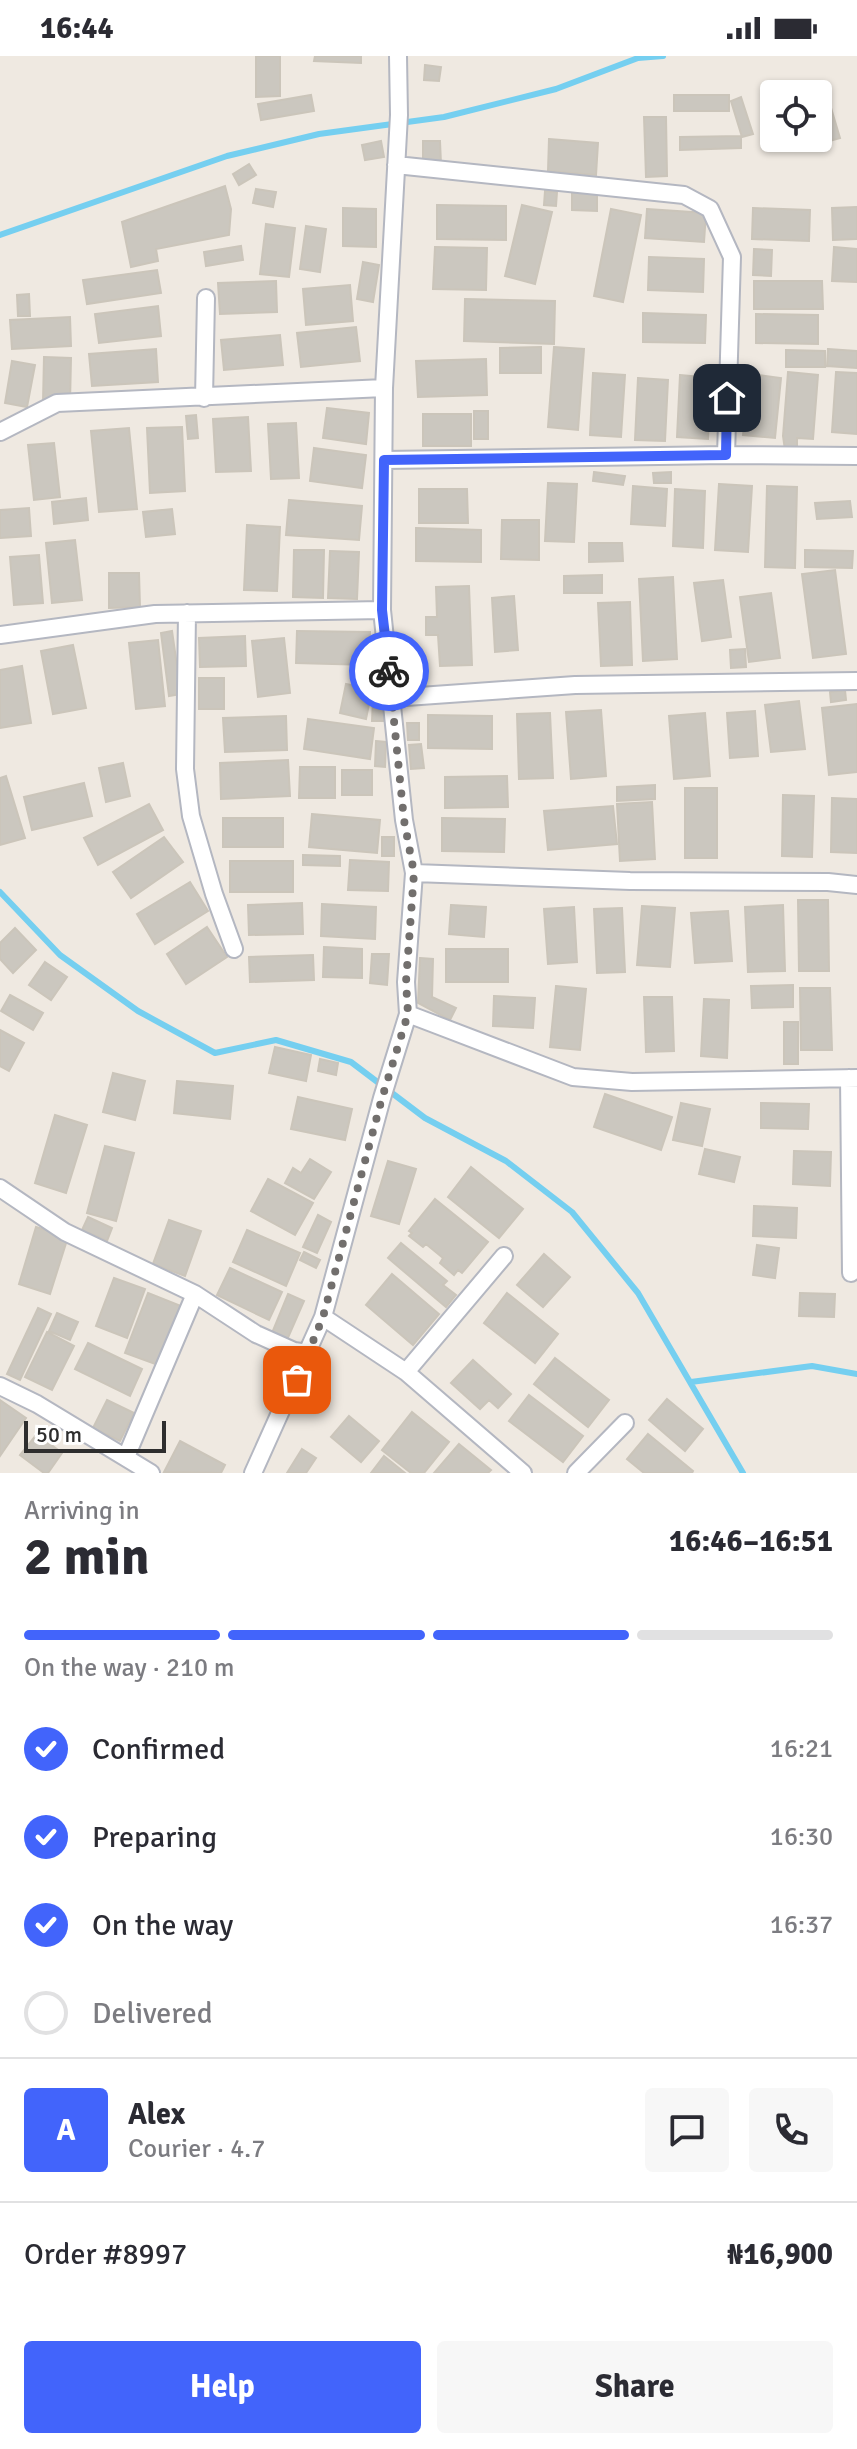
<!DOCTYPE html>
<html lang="en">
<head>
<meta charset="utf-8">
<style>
	body { margin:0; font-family:Signika,sans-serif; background:#f7f7f7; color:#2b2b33; height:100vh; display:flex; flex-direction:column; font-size:30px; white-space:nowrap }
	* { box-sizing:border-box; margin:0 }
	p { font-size:26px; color:#7c7c81 }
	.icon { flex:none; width:44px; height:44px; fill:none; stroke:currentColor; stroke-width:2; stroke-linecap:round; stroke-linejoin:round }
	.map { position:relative; height:1417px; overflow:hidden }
	.panel { display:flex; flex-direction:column; background:#fff; flex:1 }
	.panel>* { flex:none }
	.controls { position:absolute; left:760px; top:24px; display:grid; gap:16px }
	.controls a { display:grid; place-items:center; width:72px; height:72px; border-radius:8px; background:#fff; box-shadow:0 2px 6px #0004; font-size:40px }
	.scale { position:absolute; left:24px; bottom:20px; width:142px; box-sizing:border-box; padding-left:8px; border:4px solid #2e2e2e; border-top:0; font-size:22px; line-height:28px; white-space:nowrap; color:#2e2e2e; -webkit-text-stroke:6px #fff; paint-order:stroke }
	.pin { position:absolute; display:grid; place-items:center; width:68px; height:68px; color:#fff; margin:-34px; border-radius:16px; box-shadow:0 4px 12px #0006 }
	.courier { position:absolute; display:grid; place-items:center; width:80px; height:80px; margin:-40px; border:6px solid #4264fb; border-radius:50%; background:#fff; color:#222; box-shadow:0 2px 10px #0007 }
	.head em { font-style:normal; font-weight:700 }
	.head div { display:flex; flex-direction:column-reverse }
	.head { display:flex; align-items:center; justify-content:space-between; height:136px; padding:0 24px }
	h1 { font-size:52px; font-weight:700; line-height:60px }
	.bar { display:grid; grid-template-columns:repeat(4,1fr); gap:12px 8px; align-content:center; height:96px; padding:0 24px }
	.bar i { height:10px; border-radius:6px; background:#e1e1e2 }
	.bar .selected { background:#4264fb }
	.bar p { grid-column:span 4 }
	.line { display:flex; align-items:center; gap:20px; padding:0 24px; border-top:2px solid #e1e1e2 }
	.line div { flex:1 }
	.round { display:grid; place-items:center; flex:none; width:84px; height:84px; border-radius:8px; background:#f7f7f7 }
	ol { padding:0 24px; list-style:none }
	li { display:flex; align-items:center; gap:24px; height:88px }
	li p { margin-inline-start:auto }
	li .icon { padding:8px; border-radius:50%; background:#4264fb; color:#fff; stroke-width:4 }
	li:last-child { color:#7c7c81 }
	li i { width:44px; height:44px; border:4px solid #e1e1e2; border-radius:50% }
	.action { display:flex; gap:16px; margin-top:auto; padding:16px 24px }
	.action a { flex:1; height:92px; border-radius:8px; background:#4264fb; color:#fff; font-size:32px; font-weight:700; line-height:92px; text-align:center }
	.action a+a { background:#f7f7f7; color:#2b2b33 }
	.status { display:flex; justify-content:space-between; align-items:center; height:56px; padding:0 40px; background:#fff; direction:ltr }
	.status svg { height:22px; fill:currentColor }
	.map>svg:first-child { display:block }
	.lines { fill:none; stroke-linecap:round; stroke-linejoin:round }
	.stream { stroke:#75cff0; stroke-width:6 }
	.building { fill:#cbc7bf; stroke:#cbc5ba; stroke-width:2 }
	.minor-casing { stroke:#b4b7c1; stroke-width:20 }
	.minor { stroke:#fff; stroke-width:16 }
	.done { stroke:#726f6d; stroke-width:8; stroke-dasharray:0 14.4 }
	.route { stroke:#4264fb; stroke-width:10 }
</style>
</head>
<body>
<div class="status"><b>16:44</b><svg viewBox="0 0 49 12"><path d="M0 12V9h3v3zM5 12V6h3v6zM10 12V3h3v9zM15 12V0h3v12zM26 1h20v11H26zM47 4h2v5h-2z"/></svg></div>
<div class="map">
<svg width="857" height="1417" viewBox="0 0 857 1417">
	<rect width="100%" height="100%" fill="#efe9e1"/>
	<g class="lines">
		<path class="stream" d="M0,179l227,-79 92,-22 125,-17 112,-28 82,-31 25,-2
			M0,836l60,63 78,56 77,42 61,-13 75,22 74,56 81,43 66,51 66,81 105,180
			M691,1326l121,-16 45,8"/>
	</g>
	<path class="building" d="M256,0h24v40l-24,1z
		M315,0h46v7l-47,-2z
		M425,9l16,2 -2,14 -15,-1z
		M826,35l14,47 -14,4 -8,-28v-20h-2z
		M311,39l3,16 -53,9 -3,-16z
		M674,39h55v16h-55z
		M741,41l12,37 -11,3 -11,-36z
		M644,61h22l1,59 -21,1z
		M741,80v12l-61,2v-13z
		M549,83l49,4 -2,32 -48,-4z
		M381,85l3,16 -19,3 -3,-15z
		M423,85h17l1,23h-18z
		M249,108l7,11 -17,10 -6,-11z
		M225,130l6,23 -2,26 -73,14 2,12 -27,6 -9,-45z
		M256,133l20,3 -3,15 -20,-4z
		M545,135l12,1 -1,14 -12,-1z
		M572,137h25v18l-25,-1z
		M437,149l69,1v34l-69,-1z
		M522,149l30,7 -17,72 -30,-8z
		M857,151v32l-24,1 -1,-32z
		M343,152l33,1v38l-33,-1z
		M753,152l57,2 -1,31 -57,-2z
		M611,153l30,6 -18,87 -29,-6z
		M647,153l59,4 -2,29 -59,-4z
		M266,168l29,4 -6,49 -29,-3z
		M306,170l20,3 -6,43 -20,-3z
		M241,190l2,14 -37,6 -2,-14z
		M435,191l52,1 -1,42 -53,-1z
		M834,191l23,2v33l-25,-1z
		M754,193l18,1 -1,26 -18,-1z
		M649,201l55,2 -1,33 -55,-2z
		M363,206l16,3 -6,37 -16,-3z
		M157,214l4,23 -74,11 -4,-24z
		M276,225l1,31 -57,2 -2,-31z
		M754,225h68l1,28h-69z
		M350,229l3,36 -47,4 -3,-36z
		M29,238l1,22h-12l-1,-21z
		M465,243l90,2 -1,43 -90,-3z
		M158,250l3,30 -62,7 -4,-29z
		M643,257l63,2 -1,28 -62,-1z
		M756,258l62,1v29l-62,-1z
		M70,261l1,29 -59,3 -2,-29z
		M356,271l4,34 -59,6 -4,-34z
		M280,279l3,30 -59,5 -3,-30z
		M541,291v26h-41v-25z
		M554,291l30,2 -6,81 -30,-3z
		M156,293l2,33 -66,4 -3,-32z
		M828,293l29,2v17l-30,-2z
		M786,294l39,1v16h-39z
		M44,301l27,1 -1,45 -27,-1z
		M486,303l1,36 -69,2 -2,-36z
		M12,305l23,4 -8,42 -22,-4z
		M788,316l30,3 -5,64 -16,-1v12h-12l-2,-14z
		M836,316l21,1v61l-25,-2z
		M593,317l32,2 -4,62 -31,-2z
		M750,318l31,4 -6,60 -32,-3z
		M680,319l31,3 -3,61 -31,-2z
		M638,322l30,2 -3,61 -30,-1z
		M327,352l42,5 -3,31 -43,-6z
		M474,355h14v28h-14z
		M423,358h48v32h-48z
		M196,359l2,23 -10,1 -2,-23z
		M248,361l3,54 -35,1 -3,-53z
		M296,367l3,55 -28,1 -3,-55z
		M182,371l3,64 -35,2 -3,-65z
		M129,372l8,81 -38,3 -8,-81z
		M54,387l6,54 -26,3 -6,-55z
		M314,392l52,7 -4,33 -52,-7z
		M594,416l31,4 -2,9 -30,-4z
		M671,416v11h-17l-1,-10z
		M548,427l29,1 -3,58 -29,-1z
		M719,428l33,2 -4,66 -33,-2z
		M633,430l34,3 -2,37 -34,-2z
		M767,430l30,1 -2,81 -30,-1z
		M419,433h48l1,34h-49z
		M675,433l30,2 -2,57 -30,-2z
		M86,442l2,22 -34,4 -2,-22z
		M289,444l73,6 -3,34 -73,-5z
		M850,445l2,16 -35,2 -2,-16z
		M29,452l2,28 -31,2v-28z
		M172,453l3,25 -29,3 -3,-25z
		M502,464h37v40l-38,-1z
		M247,469l33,2 -3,64 -33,-1z
		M416,472l65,2v32l-65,-1z
		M75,484l7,60 -30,3 -6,-60z
		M589,487h33l1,18 -34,1z
		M294,494h30l-1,48 -30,-1z
		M805,494l48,1 -1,17 -47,-1z
		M330,495l29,1 -2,47 -29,-1z
		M39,499l4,48 -29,2 -4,-48z
		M835,514l11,84 -33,4 -11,-84z
		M109,517h30l1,34 -31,1z
		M602,519v18h-38v-17z
		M673,521l4,82 -34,2 -4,-82z
		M723,524l8,57 -29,4 -8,-58z
		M469,530l3,79 -32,1 -2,-31h-12v-18h11l-1,-30z
		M771,537l9,65 -31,4 -9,-65z
		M514,540l4,54 -23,2 -3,-54z
		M630,546l2,63 -31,1 -3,-63z
		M172,575l9,63 -12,2 -8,-63z
		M297,575l73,1 -1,33 -73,-2z
		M245,580l1,30 -46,1 -1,-29z
		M284,582l6,55 -32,4 -6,-56z
		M158,584l7,66 -29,3 -7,-66z
		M73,589l13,63 -33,6 -12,-63z
		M745,593l1,18 -15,1 -1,-18z
		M22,610l9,57 -31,5v-58z
		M199,622h25v31h-25z
		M346,628l26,5 -6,30 -26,-6z
		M845,634l1,10 -15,2 -1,-10z
		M373,642h11v23h-12z
		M799,645l6,48 -34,3 -6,-47z
		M857,648v68l-28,3 -7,-67z
		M601,654l5,66 -35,3 -5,-67z
		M755,655l3,45 -28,2 -3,-45z
		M550,657l3,65 -34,1 -2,-65z
		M705,657l5,63 -36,3 -5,-63z
		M428,659l64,1v33l-64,-1z
		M286,660l1,34 -62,2 -2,-34z
		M308,663l66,9 -4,31 -66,-10z
		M407,667h12v17h-11z
		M376,685l10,1 -1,25 -10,-1z
		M421,688l3,24 -13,1 -2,-24z
		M288,704l2,36 -69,3 -1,-36z
		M123,707l7,33 -24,6 -7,-34z
		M300,711h35v31h-36z
		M342,714h30v25h-30z
		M6,720l19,62 -25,7v-67z
		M507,720l1,31 -63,1v-31z
		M84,727l8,33 -60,14 -8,-33z
		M655,729v14l-38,2v-14z
		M685,732h32v70h-32z
		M783,739l31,1 -2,61 -30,-1z
		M832,742l25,1v54l-26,-1z
		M652,746l3,57 -35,2 -3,-57z
		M149,748l14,26 -65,35 -14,-27z
		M613,750l4,38 -69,6 -4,-39z
		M312,758l68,6 -3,33 -68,-6z
		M223,762h60v29h-60z
		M442,762l63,1 -1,33 -62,-1z
		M164,781l19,25 -52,36 -18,-26z
		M382,781h12v19h-12z
		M303,799l37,1v10l-37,-1z
		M350,804l39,2 -1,29 -40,-1z
		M230,805h63v31h-63z
		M190,826l18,29 -53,33 -18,-30z
		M798,844h30l1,71h-30z
		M302,847l1,31 -54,1 -1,-30z
		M322,848l54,3 -1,32 -54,-3z
		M451,849l35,2 -2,30 -35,-3z
		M783,849l2,66 -37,1 -3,-65z
		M642,850l33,2 -5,59 -33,-2z
		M574,851l3,55 -29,2 -4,-55z
		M622,852l3,64 -28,1 -3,-64z
		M728,855l4,50 -37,2 -4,-50z
		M207,871l20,30 -41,27 -19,-30z
		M15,872l21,22 -23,23 -13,-14v-16z
		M324,891l38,2v29l-39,-1z
		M446,893h62v33h-62z
		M372,898h17l-2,31 -17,-2z
		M313,899l1,25 -64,2 -1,-25z
		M420,902l13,1 -1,38 24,11 -6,12 -32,-17z
		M45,906l22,15 -16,23 -22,-15z
		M793,929v22l-41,1 -1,-22z
		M556,930l30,3 -6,61 -30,-3z
		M800,932h30l2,62h-31z
		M10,939l33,18 -10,17 -32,-19z
		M494,940l41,2 -2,30 -40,-2z
		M644,941h28l2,54 -28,1z
		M704,943l25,1 -2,58 -26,-2z
		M784,966h14v42h-14z
		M0,974l24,13 -15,28 -9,-5z
		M275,991l36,8 -5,26 -37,-8z
		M320,1003l18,4 -2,12 -18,-4z
		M113,1017l32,8 -10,39 -32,-8z
		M177,1025l56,5 -3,33 -56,-6z
		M605,1038l67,23 -11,33 -67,-23z
		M298,1041l54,12 -7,31 -54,-11z
		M681,1047l29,6 -8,37 -29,-6z
		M761,1047l48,1 -1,25 -47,-1z
		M55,1059l32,10 -21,68 -31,-10z
		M105,1090l29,7 -18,68 -29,-8z
		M705,1093l35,8 -6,25 -35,-8z
		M794,1095l37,1 -1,34 -37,-2z
		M310,1103l21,13 -17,27 -29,-16 8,-15 8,5z
		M388,1105l28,8 -17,55 -28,-8z
		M471,1111l52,42 -24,29 -51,-41z
		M268,1123l45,24 -18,32 -44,-24z
		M435,1143l53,43 -26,31 -4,-3 -4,5 -14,-12 3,-5 -17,-14 -3,3 -14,-11 3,-3 -3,-2z
		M754,1150l43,2 -1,30 -43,-2z
		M318,1159l13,7 -14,31 -14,-6z
		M88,1161l24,11 -5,13 -25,-11z
		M169,1164l32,11 -16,45 -32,-12z
		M36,1171l32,10 -18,57 -31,-10z
		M247,1174l53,23 -14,33 -53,-24z
		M401,1187l46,38 -4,4 13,10 -10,12 -58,-49z
		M757,1189l22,3 -4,30 -22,-3z
		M304,1196l16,8 -4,8 -16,-8z
		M544,1198l26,23 -27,30 -26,-22z
		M230,1212l52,24 -13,28 -52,-25z
		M392,1218l47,40 -26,31 -47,-40z
		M114,1222l31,11 -18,49 -31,-12z
		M148,1237l33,13 -23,59 -33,-12z
		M507,1237l51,41 -23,29 -51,-40z
		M800,1237l35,1 -1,23 -35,-1z
		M288,1238l16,7 -17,39 -15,-7z
		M38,1252l13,6 -31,66 -13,-6z
		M57,1257l21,9 -8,18 -21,-9z
		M47,1276l27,14 -22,44 -27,-13z
		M88,1287l54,26 -12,27 -55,-27z
		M555,1302l54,42 -21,27 -54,-43z
		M473,1304l38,34 -13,14 -9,-8 -9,9 -29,-26z
		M529,1339l54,41 -20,26 -54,-41z
		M667,1343l36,30 -18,22 -36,-31z
		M0,1344l26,18 -26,38z
		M107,1344l27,13 -14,28 -27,-13z
		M412,1356l37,30 -25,31h-13l-29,-23z
		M349,1360l30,25 -18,21 -30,-25z
		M37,1378l25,19 -14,20h-4l-24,-18z
		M648,1378l45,37 -1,2h-48l-17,-14z
		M180,1385l45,24 -4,8 -57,-1z
		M459,1388l32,26 -3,3h-54z
		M302,1393l14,9 -10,15h-19z
		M384,1400l21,17h-34z"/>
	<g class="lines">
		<g class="minor-casing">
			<path id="minor" d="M396,109l288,30 26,14 22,48 -6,198
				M204,342l2,-100
				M0,376l57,-29 327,-15
				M384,404l342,-5 131,1
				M187,557l-2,156 6,47 23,78 20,55
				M0,579l155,-21 227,-4
				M392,642l183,-13 282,-4
				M414,817l216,8 198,1 29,3
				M408,958l165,63 59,5 225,-4
				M849,1022l2,195
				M0,1132l65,44 130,62 61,40 38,17 15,2
				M323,1261l83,55 117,101
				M406,1316l98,-116
				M0,1330l37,18 114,69
				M126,1401l69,-163
				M253,1417l70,-156 59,-219 26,-84 -2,-32 8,-109 -10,-53 -22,-210 2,-222 15,-273 -1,-59
				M576,1417l49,-50"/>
		</g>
		<use href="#minor" class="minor"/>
	</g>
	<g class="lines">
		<path class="done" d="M297,1324l26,-63 59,-219 26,-84 -2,-32 8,-109 -10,-53 -15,-149"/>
		<path class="route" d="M389,615l-7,-61 2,-150 342,-5 1,-57"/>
	</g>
</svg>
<div class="controls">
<a><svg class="icon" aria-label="locate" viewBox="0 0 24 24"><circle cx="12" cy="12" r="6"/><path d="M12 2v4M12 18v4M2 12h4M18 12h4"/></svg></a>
</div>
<div class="scale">50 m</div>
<div class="pin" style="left:297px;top:1324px;background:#ea580c"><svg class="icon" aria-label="bag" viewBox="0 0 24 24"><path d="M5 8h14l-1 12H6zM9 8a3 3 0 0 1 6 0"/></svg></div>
<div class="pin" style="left:727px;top:342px;background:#1f2937"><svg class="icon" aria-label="home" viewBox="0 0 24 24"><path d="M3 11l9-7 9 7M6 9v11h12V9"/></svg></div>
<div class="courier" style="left:389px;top:615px"><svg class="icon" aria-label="bike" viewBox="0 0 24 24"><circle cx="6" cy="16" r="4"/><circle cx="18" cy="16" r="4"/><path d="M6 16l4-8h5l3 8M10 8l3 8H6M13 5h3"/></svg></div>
</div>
<section class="panel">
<div class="head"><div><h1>2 min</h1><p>Arriving in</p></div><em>16:46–16:51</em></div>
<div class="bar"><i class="selected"></i><i class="selected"></i><i class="selected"></i><i></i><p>On the way · 210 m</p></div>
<ol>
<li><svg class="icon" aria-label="check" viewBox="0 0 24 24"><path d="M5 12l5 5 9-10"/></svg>Confirmed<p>16:21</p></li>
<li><svg class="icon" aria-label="check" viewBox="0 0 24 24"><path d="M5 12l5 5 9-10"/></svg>Preparing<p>16:30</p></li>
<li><svg class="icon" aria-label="check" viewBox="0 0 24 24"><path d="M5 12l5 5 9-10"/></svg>On the way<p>16:37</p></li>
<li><i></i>Delivered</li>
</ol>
<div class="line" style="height:144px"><b class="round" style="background:#4264fb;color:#fff">A</b><div><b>Alex</b><p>Courier · 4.7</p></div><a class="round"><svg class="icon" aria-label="chat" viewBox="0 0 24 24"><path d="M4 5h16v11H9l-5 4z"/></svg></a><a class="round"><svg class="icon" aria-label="phone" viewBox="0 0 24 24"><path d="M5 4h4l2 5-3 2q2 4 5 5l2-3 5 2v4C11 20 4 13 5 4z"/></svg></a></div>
<div class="line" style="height:104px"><div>Order #8997</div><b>₦16,900</b></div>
<div class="action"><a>Help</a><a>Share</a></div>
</section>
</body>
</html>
